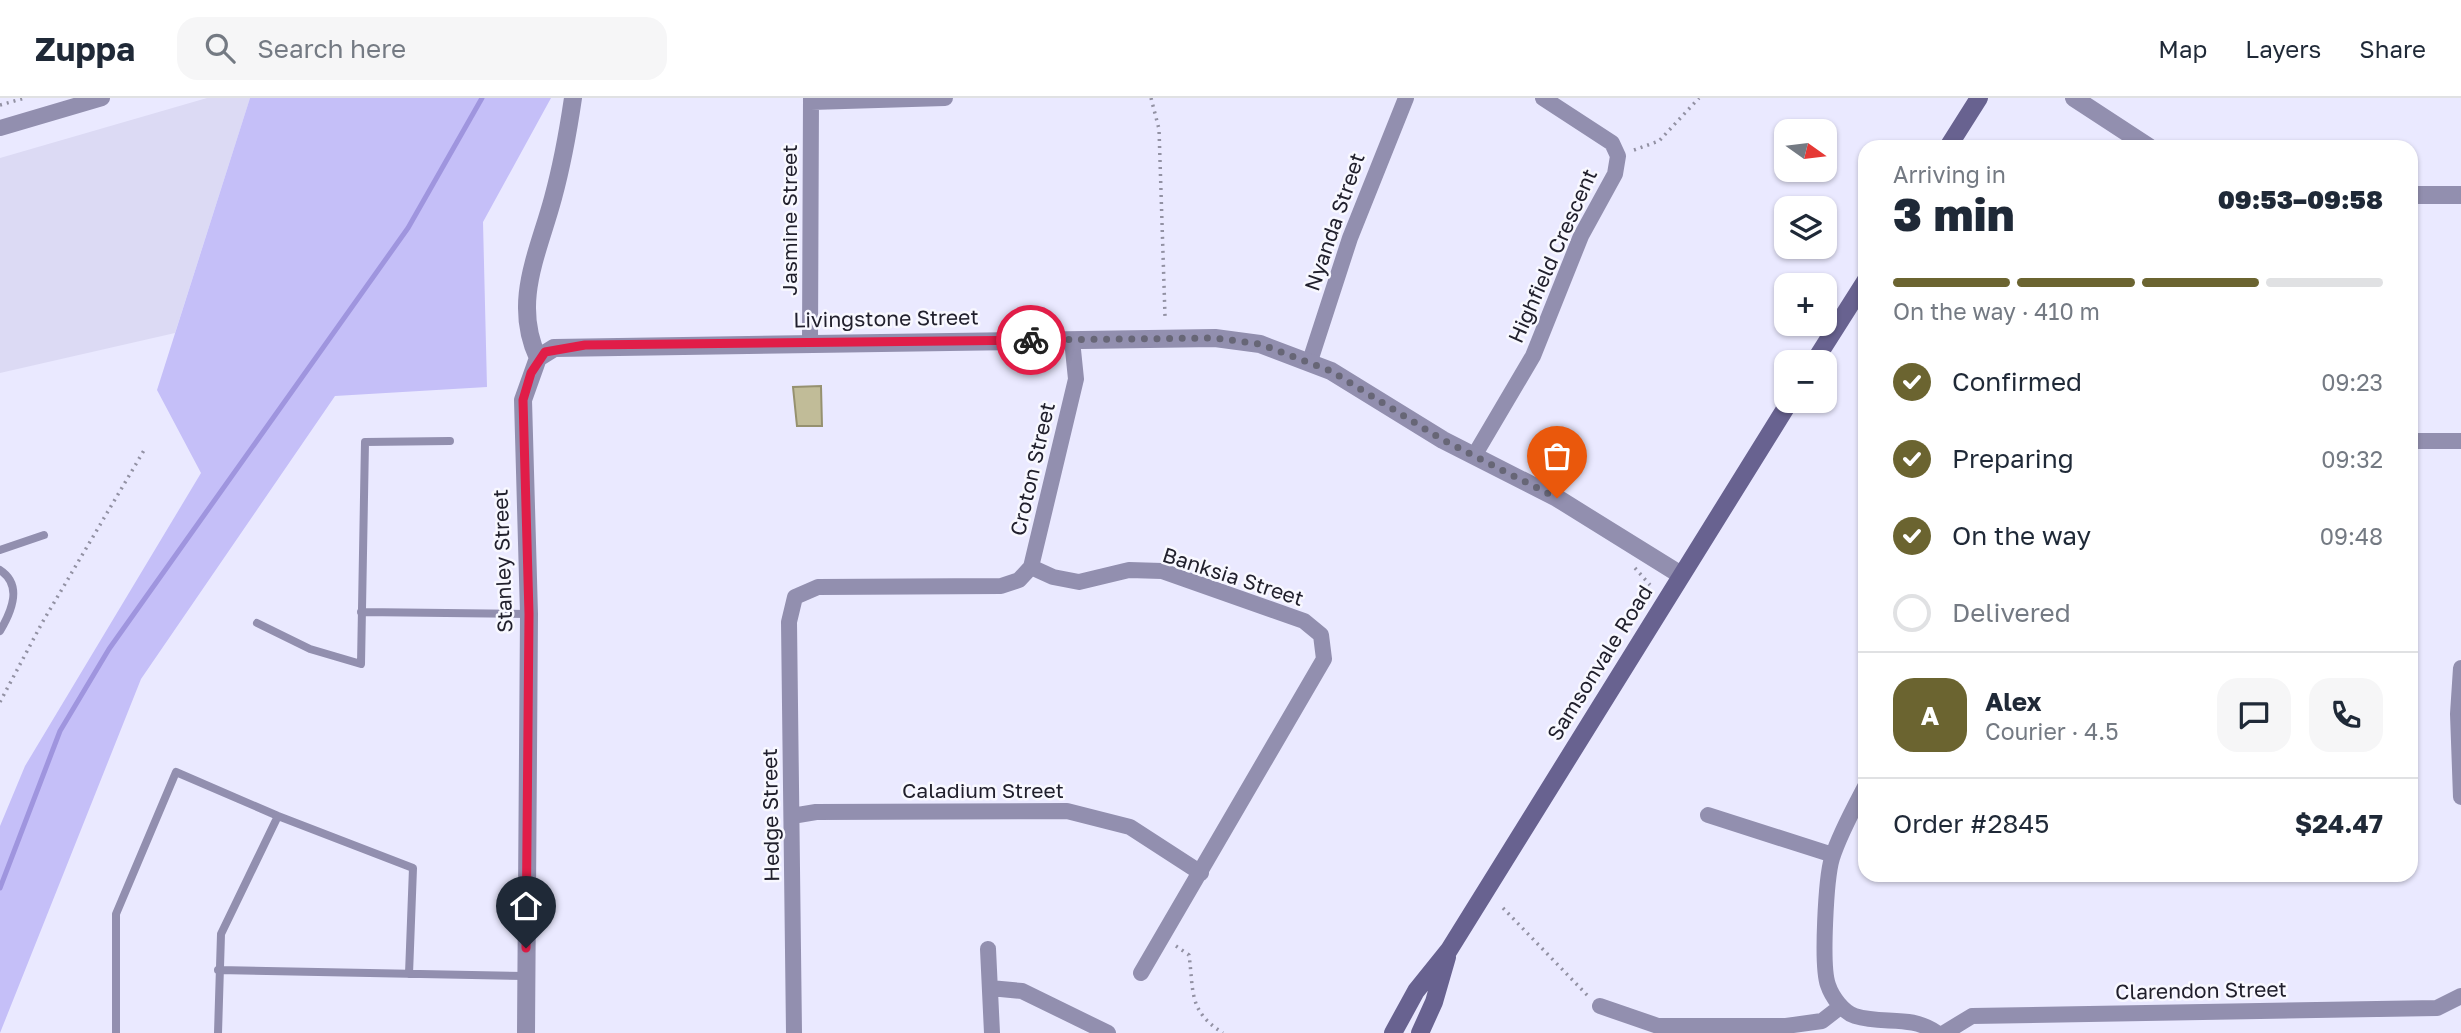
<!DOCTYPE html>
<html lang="en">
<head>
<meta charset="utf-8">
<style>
	body { margin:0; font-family:"Golos Text",sans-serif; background:#f6f6f7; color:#1f2937; height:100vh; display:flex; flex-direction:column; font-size:26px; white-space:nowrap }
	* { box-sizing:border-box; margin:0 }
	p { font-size:23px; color:#747a83 }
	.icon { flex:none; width:38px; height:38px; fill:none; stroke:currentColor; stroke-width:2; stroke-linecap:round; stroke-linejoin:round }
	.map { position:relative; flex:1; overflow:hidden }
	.sheet { position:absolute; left:1858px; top:42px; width:560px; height:742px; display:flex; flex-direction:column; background:#fff; border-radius:21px; box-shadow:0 2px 5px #0004 }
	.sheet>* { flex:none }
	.needle { width:46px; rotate:104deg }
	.tools { position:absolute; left:1774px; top:21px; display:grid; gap:14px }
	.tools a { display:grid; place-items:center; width:63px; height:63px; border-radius:14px; background:#fff; box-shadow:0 2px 5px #0004; font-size:35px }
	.pin { position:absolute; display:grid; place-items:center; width:60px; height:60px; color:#fff; margin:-72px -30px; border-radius:50% 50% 50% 0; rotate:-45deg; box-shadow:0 0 7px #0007 }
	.pin .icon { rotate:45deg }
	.courier { position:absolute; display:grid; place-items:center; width:70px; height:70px; margin:-35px; border:5px solid #e11d48; border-radius:50%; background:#fff; color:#222; box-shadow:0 2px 9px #0007 }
	.head em { font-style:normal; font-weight:800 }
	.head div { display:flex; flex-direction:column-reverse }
	.head { display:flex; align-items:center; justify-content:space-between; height:119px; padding:0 35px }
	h1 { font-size:46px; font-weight:800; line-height:52px }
	.bar { display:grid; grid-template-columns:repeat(4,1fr); gap:10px 7px; align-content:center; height:84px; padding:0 35px }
	.bar i { height:9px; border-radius:5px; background:#e0e1e3 }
	.bar .on { background:#6b6430 }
	.bar p { grid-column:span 4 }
	.line { display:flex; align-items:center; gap:18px; padding:0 35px; border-top:2px solid #e0e1e3 }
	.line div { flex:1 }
	.round { display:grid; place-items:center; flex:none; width:74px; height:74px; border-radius:21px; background:#f6f6f7 }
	ol { padding:0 35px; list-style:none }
	li { display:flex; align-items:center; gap:21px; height:77px }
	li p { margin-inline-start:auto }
	li .icon { padding:7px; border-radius:50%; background:#6b6430; color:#fff; stroke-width:4 }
	li:last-child { color:#747a83 }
	li i { width:38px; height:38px; border:4px solid #e0e1e3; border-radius:50% }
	header { display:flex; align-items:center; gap:42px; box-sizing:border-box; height:98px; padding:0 35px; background:#fff; border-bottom:2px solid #e0e1e3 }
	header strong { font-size:33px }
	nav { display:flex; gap:38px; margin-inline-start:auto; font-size:24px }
	.search { width:490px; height:63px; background:#f6f6f7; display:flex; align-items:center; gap:18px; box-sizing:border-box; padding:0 24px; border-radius:21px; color:#747a83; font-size:26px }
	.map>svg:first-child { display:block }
	.built { fill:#dcdaf4 }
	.green { fill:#c5bff8 }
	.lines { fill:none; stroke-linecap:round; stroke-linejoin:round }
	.stream { stroke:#9f95de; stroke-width:5 }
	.building { fill:#c1bc98; stroke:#96916f; stroke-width:2 }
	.path { stroke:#9291a3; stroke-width:3.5; stroke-dasharray:2 5; stroke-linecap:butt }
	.service { stroke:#928faf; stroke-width:8 }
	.minor { stroke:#928faf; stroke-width:16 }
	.tertiary { stroke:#928faf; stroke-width:18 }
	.secondary { stroke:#686290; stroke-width:18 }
	.done { stroke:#676676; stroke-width:7; stroke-dasharray:0 12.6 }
	.route { stroke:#e11d48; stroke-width:9 }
	.labels { text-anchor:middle; stroke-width:5; stroke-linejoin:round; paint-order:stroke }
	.street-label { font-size:21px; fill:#21202d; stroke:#f8f8ff }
</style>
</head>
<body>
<header>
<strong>Zuppa</strong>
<div class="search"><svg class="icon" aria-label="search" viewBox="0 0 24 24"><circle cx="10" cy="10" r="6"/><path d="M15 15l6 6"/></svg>Search here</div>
<nav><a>Map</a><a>Layers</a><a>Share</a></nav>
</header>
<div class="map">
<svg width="2461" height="935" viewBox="0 0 2461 935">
	<rect width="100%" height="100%" fill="#eae9ff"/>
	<path class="built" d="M207,0h43l-75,235 -175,40v-215z"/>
	<path class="green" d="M250,0h301l-68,124 4,165 -152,9 -194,283 -141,354v-207l25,-60 176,-293 -44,-83z"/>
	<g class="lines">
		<path class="stream" d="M0,790l60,-157 49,-82 299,-421 74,-130"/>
	</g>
	<path class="building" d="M821,288l1,40h-25l-4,-39z"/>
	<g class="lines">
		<path class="path" d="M1151,0l8,31 6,187
			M0,7l25,-7
			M1634,52l25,-9 40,-43
			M1635,470l15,17
			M0,604l42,-79 104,-176
			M1503,810l85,88
			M1176,848l13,9c5,37 -1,56 34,78"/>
		<path class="service" d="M0,452l44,-15
			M0,472c23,15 12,41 0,61
			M361,514l168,2
			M257,525l53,26 51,15 4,-222 85,-1
			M218,872l308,6
			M116,935v-119l60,-142 102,44 135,52 -4,106
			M218,935l3,-99 57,-118"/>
		<path class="minor" d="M811,4l134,-4
			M0,30l102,-30
			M810,244l1,-244
			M1310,263l40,-123 56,-140
			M2412,343h49
			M1474,358l59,-100 48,-120 34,-62 3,-18 -6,-13 -69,-45
			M1031,469l22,10 26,5 50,-12 33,1 142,50 17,14 3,24 -183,314
			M2461,570l-3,46 3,83
			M1866,687c-12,23 -26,48 -34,73 -6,20 -11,108 -4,127 4,12 15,27 27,31 29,9 55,-2 82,17
			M1708,717l125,40
			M792,718l24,-4 251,-1 63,16 71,46
			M988,851l4,84
			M990,890l32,3 86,42
			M1600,908l58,20h128l36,-5 18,-14
			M794,935l-5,-411 6,-25 23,-10 183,-1 18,-6 12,-13 45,-188 -4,-39
			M1944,935l28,-17 465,-8 24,-12"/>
		<path class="tertiary" d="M2074,0l75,49
			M2412,97h49
			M538,260c-26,-56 0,-104 15,-160 9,-33 15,-66 20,-100
			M526,935l3,-419 -6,-214 15,-42 16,-10 661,-10 45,6 71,27 112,69 114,58 124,77"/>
		<path class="secondary" d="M1948,49l31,-49
			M1814,264l52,-82
			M1393,935l23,-42 33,-41 341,-549
			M1420,935l14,-31 13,-45"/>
	</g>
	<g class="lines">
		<path class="done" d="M1031,242l184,-2 45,6 71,27 112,69 114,58"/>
		<path class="route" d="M526,850l3,-334 -6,-214 8,-27 14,-21 40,-7 446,-5"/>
	</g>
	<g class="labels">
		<g class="street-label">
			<text transform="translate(790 122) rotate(-90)" y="7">Jasmine Street</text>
			<text transform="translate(1335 124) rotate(-71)" y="7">Nyanda Street</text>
			<text transform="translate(1553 158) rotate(-66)" y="7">Highfield Crescent</text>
			<text transform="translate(886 221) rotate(-1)" y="7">Livingstone Street</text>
			<text transform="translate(1033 371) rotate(-77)" y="7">Croton Street</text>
			<text transform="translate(503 463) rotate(-92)" y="7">Stanley Street</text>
			<text transform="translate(1233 479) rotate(18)" y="7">Banksia Street</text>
			<text transform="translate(1600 565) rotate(-58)" y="7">Samsonvale Road</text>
			<text x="983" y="700">Caladium Street</text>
			<text transform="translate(771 717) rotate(-91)" y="7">Hedge Street</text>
			<text transform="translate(2201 893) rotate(-1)" y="7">Clarendon Street</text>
		</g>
	</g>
</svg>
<div class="tools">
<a><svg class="needle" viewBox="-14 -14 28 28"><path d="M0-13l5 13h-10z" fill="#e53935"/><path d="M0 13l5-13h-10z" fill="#747a83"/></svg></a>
<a><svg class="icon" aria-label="layers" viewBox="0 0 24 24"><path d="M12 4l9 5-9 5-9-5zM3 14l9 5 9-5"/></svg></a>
<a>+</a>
<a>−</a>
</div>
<div class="pin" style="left:1557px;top:400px;background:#ea580c"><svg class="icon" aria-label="bag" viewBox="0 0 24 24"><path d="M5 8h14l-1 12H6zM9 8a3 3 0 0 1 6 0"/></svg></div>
<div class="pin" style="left:526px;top:850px;background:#1f2937"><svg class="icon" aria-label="home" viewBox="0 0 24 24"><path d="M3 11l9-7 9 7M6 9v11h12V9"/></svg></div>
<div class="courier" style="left:1031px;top:242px"><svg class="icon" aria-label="bike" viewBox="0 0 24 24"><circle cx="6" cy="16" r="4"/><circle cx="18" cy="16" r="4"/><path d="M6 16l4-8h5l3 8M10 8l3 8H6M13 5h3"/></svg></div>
<section class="sheet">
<div class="head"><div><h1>3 min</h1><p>Arriving in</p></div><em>09:53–09:58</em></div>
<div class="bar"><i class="on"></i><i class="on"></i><i class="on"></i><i></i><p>On the way · 410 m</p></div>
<ol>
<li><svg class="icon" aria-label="check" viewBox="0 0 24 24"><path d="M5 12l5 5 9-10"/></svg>Confirmed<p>09:23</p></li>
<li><svg class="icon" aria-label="check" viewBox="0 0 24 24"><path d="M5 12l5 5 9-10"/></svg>Preparing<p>09:32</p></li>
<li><svg class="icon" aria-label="check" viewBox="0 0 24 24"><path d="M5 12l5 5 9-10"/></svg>On the way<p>09:48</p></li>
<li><i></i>Delivered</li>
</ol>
<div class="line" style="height:126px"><b class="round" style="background:#6b6430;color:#fff">A</b><div><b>Alex</b><p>Courier · 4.5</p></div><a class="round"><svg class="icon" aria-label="chat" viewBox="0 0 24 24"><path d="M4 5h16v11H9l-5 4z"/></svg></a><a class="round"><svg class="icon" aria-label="phone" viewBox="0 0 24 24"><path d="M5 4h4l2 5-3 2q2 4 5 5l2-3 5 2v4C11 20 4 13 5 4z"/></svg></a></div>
<div class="line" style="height:91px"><div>Order #2845</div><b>$24.47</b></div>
</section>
</div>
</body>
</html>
